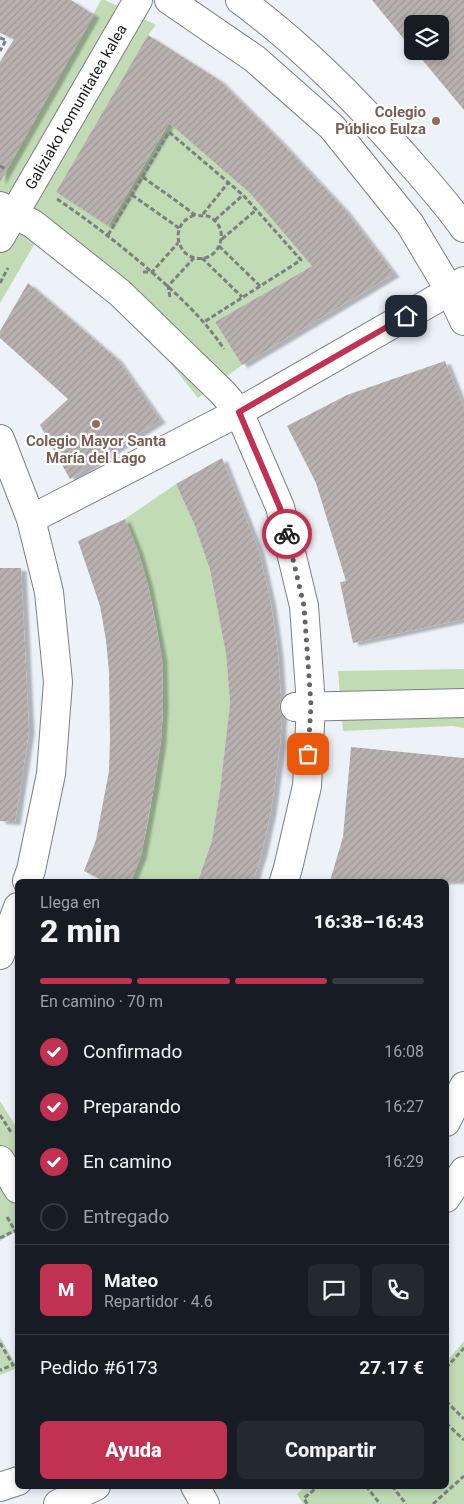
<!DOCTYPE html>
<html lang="es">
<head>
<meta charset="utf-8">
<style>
	body { margin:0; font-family:Roboto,sans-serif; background:#242831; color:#f1f3f6; height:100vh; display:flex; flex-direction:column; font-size:19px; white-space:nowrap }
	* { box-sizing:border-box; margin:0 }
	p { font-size:16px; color:#9ea1a6 }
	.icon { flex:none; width:28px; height:28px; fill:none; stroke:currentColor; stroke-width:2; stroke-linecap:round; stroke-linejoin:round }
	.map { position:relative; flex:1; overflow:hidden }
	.sheet { position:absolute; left:15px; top:879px; width:434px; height:610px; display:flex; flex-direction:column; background:#171b24; border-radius:8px; box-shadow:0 2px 8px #0003 }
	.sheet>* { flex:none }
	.tools { position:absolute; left:404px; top:15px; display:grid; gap:10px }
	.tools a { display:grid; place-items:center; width:45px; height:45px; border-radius:8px; background:#171b24; box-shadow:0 2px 8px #0003; font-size:25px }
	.pin { position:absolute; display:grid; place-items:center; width:42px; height:42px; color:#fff; margin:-21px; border-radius:10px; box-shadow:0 2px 8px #0006 }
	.courier { position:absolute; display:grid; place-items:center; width:50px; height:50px; margin:-25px; border:4px solid #c13151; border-radius:50%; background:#fff; color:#222; box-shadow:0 1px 6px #0007 }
	.summary em { font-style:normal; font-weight:800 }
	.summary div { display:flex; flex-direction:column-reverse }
	.summary { display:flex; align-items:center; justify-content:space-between; height:85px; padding:0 25px }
	h1 { font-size:32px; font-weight:800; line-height:38px }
	.bar { display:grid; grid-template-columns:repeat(4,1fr); gap:8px 5px; align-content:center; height:60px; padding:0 25px }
	.bar i { height:6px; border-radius:4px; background:#363941 }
	.bar .selected { background:#c13151 }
	.bar p { grid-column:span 4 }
	.line { display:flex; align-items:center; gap:12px; padding:0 25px; border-top:1px solid #363941 }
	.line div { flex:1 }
	.round { display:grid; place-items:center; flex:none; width:52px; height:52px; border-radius:8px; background:#242831 }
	ol { padding:0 25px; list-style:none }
	li { display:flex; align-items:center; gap:15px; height:55px }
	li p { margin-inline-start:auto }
	li .icon { padding:5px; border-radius:50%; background:#c13151; color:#fff; stroke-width:4 }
	li:last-child { color:#9ea1a6 }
	li i { width:28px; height:28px; border:2px solid #363941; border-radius:50% }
	.cta { display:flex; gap:10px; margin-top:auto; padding:10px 25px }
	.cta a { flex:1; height:58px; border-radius:8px; background:#c13151; color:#fff; font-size:20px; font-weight:800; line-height:58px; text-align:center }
	.cta a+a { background:#242831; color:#f1f3f6 }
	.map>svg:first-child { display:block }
	.green { fill:#c1dcb5 }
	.building { fill:url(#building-hatch); filter:url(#shadow) }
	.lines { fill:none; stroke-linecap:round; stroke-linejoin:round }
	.minor-casing { stroke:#7b7f85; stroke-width:30 }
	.path { stroke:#7c7f83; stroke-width:3; stroke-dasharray:5 2.5; stroke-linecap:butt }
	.minor { stroke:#fff; stroke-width:28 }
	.done { stroke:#636569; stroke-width:5; stroke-dasharray:0 9 }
	.route { stroke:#c13151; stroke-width:6 }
	.education-dot { fill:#8d6e63; stroke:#fff; stroke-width:2 }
	.labels { text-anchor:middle; stroke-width:4.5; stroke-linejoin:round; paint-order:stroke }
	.street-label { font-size:15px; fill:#18191c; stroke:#fff }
	.education-label { font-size:15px; font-weight:bold; fill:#785e54; stroke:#fff; text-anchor:end }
</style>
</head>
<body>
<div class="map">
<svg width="464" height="1504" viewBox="0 0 464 1504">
	<defs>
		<pattern id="building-hatch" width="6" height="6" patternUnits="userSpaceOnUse" patternTransform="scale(1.25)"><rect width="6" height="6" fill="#b9b1af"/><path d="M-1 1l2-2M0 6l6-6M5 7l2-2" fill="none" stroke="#9e9896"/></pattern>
		<filter id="shadow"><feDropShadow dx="5.5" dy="3" stdDeviation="1" flood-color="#0004"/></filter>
	</defs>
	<rect width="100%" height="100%" fill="#edf1f8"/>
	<path class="green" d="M101,0h4l51,25 -8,10 -92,157 52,34 61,-103 82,70 61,73 -97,56 27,43 -44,33 -54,-68 -106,-92 -38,65v-142l10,3z
		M176,484l19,42 15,44 16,84 4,49 -10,87 -8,50 -14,41h-67c14,-33 19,-67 24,-103 4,-24 8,-50 8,-75 1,-63 -14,-126 -38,-184z
		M464,669v59l-12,-2 -109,5 -5,-60z
		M0,1101l18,29 -1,101 -17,10z
		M0,1337l18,31 -18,7z
		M464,1341v163h-161l-6,-10 9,-8h140v-124z"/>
	<path class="building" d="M0,0h71l23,15 -94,167v-120l14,-23 -14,-6z
		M372,0h92v110l-49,-59h25v-27h-28v25z
		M148,35l71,45 60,60 65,69 50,65 -152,91 -27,-43 97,-56 -62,-73 -81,-70 -61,103 -52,-34z
		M28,283l89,76 43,61 -90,59 -30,-54 28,-26 -68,-61v-7z
		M445,361l19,47v211l-111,24 -13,-61 6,-1 -30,-98 -29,-57 60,-31z
		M222,458l37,93 12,53 7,50 3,45 -2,8 3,8 -2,30 -9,66 -9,41 -9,29h-55l14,-41 8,-50 10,-87 -4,-49 -16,-84 -15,-44 -19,-42z
		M125,519l13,32 10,34 14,73 1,46 -2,37 -7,45 -13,70 -10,25h-27l-20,-10 12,-31 13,-69 1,-32 -1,-67 -3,-32 -6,-34 -22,-65z
		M0,568h21l8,163 -14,91 -15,-1z
		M351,747l113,11v123h-134l13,-44z"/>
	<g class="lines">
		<g class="minor-casing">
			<path id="minor" d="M169,0l86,59 77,68 78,97 40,67 14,30
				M240,0c60,44 112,96 161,152 22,25 44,49 63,76
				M0,206l33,18 87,69 103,100 16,19 41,95 24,99 7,99 -4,81 -19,82 -4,13
				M0,238l138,-238
				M0,439l31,80 18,73 9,90 -7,92 -20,96 -4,11
				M31,519l208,-107 211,-121 14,-10
				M295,707l169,-4
				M0,955l18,-48
				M446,1122l18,-36
				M0,1160l18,29
				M446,1198l18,-27
				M195,1486l10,18
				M0,1487l18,-6
				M58,1504l38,-18"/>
		</g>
		<path class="path" d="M0,38l6,2 -6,11
			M0,166l6,3
			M143,177c13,10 27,19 40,29 4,2 9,8 13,9 9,2 12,-2 20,7 10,11 5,29 -8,35 -28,10 -44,-32 -13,-42
			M132,195l47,33
			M57,199c34,23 66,48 97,75 26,23 51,46 70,75
			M203,214l25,-31
			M215,220l28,-25
			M108,235l61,-103 74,63 58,65 -97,62
			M222,239l34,-29
			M219,246l41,40
			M202,258l40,39
			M143,272h9l26,-29
			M0,283l8,-15
			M170,297l-2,-11 26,-28
			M0,1115l11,17
			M7,1217l11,19
			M0,1238l18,-9
			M0,1343l13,22 -13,5
			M446,1368l18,-20
			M446,1401l18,18
			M446,1423l18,17
			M366,1486l14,18
			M392,1486l14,18
			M307,1504l-3,-6 15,-12
			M433,1504l31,-28"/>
		<use href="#minor" class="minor"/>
	</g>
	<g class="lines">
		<path class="done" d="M287,534l17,72 7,99 -3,49"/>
		<path class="route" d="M287,534l-7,-26 -41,-96 167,-96"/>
	</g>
	<g class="education-dot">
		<circle cx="436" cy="121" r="5"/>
		<circle cx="96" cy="424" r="5"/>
	</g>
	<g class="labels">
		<g class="street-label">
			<text transform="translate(76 107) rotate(-60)" y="5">Galiziako komunitatea kalea</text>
		</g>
		<g class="education-label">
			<text x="426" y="117">Colegio<tspan x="426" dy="17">Público Eulza</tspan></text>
			<text x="96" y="446" text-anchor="middle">Colegio Mayor Santa<tspan x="96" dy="17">María del Lago</tspan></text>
		</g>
	</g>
</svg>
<div class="tools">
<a><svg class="icon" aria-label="layers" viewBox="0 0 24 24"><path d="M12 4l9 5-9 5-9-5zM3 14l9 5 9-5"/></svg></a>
</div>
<div class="pin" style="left:308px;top:754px;background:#ea580c"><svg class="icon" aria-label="bag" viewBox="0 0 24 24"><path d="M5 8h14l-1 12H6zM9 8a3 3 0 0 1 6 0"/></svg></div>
<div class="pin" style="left:406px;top:316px;background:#1f2937"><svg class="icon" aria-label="home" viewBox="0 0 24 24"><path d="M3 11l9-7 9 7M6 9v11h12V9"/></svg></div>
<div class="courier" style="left:287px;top:534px"><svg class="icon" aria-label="bike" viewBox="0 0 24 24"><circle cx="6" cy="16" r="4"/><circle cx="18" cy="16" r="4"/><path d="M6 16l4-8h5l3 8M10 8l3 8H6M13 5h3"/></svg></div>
<section class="sheet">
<div class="summary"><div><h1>2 min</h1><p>Llega en</p></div><em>16:38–16:43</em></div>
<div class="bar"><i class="selected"></i><i class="selected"></i><i class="selected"></i><i></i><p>En camino · 70 m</p></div>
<ol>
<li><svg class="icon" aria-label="check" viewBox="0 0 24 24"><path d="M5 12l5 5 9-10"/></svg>Confirmado<p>16:08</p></li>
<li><svg class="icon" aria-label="check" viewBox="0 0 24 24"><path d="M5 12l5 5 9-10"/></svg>Preparando<p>16:27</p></li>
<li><svg class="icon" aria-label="check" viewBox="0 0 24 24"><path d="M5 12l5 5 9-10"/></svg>En camino<p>16:29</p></li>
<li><i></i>Entregado</li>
</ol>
<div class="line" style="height:90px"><b class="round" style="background:#c13151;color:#fff">M</b><div><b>Mateo</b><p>Repartidor · 4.6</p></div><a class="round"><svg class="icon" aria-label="chat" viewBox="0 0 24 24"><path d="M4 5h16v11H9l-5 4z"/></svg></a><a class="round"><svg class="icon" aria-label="phone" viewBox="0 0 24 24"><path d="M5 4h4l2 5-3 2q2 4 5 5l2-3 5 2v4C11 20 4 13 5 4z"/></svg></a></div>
<div class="line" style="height:65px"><div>Pedido #6173</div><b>27.17 €</b></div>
<div class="cta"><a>Ayuda</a><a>Compartir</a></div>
</section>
</div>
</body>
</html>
